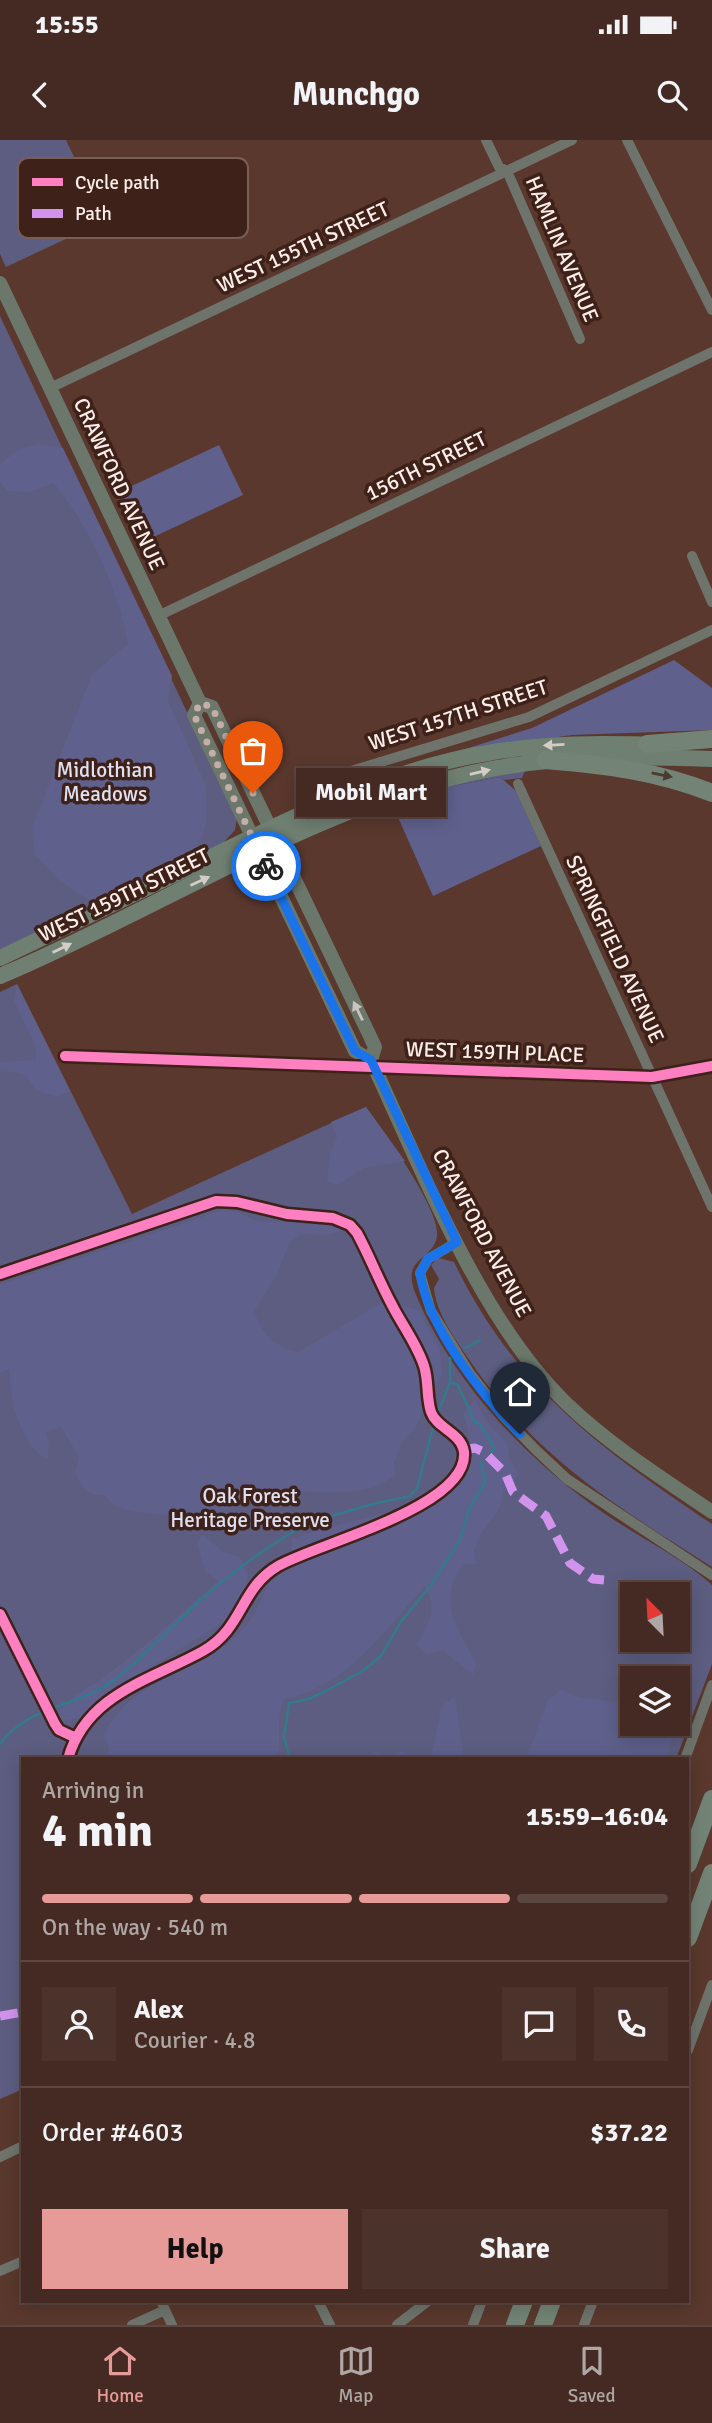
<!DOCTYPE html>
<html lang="en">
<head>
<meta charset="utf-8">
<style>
	body { margin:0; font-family:Signika,sans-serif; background:#4b322a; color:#f1f3f6; height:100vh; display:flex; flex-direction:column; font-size:26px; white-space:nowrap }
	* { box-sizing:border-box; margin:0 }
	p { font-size:23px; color:#afa7a5 }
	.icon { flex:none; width:38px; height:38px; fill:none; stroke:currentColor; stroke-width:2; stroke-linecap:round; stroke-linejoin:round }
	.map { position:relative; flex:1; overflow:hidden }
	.sheet { position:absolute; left:21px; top:1617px; width:668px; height:546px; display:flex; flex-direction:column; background:#442a22; border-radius:0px; box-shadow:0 4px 18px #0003,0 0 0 2px #5c4640 }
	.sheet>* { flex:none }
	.needle { width:46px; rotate:336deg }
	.controls { position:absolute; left:620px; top:1442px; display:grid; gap:14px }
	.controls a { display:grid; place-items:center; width:70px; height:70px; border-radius:0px; background:#442a22; box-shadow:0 4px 18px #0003,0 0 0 2px #5c4640; font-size:35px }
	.pin { position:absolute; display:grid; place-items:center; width:60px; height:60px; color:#fff; margin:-72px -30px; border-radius:50% 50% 50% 0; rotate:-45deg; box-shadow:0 0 7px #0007 }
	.pin .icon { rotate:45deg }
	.courier { position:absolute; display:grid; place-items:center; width:70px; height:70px; margin:-35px; border:5px solid #1a73e8; border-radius:50%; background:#fff; color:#222; box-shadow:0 2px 9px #0007 }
	.bubble { position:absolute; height:49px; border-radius:0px; background:#442a22; box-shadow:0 4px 18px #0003,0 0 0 2px #5c4640; font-size:23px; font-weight:700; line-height:49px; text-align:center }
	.headline em { font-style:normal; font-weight:700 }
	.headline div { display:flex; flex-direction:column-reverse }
	.headline { display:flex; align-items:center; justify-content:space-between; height:119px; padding:0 21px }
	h1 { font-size:46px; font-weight:700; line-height:52px }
	.bar { display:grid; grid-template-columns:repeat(4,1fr); gap:10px 7px; align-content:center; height:84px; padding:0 21px }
	.bar i { height:9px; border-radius:5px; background:#5c4640 }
	.bar .on { background:#e69b98 }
	.bar p { grid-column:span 4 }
	.line { display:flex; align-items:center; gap:18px; padding:0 21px; border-top:2px solid #5c4640 }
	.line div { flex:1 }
	.round { display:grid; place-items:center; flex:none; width:74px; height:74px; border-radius:0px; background:#4b322a }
	.primary-button { display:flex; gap:14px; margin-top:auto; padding:14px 21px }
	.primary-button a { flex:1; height:80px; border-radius:0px; background:#e69b98; color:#111; font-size:28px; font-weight:700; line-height:80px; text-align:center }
	.primary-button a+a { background:#4b322a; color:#f1f3f6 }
	.status { display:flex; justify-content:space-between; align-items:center; height:49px; padding:0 35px; background:#442a22; direction:ltr }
	.status svg { height:19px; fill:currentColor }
	header { display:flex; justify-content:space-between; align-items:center; height:91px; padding:0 21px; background:#442a22; font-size:32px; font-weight:700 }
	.menu { display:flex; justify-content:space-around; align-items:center; height:98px; border-top:2px solid #5c4640; background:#442a22; font-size:19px; color:#afa7a5 }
	.menu a { display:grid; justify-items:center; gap:4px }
	.menu .on { color:#e69b98 }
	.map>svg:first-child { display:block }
	.green { fill:#5d5d81; fill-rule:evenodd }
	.forest { fill:#5f608c }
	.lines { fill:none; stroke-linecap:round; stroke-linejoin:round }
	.stream { stroke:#337a8c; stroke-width:2.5 }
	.minor { stroke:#6e746c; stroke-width:10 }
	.secondary { stroke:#6c776c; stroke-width:14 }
	.primary { stroke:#6f7f72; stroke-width:16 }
	.motorway { stroke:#738476; stroke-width:18 }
	.quiet { stroke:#d193ec; stroke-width:9; stroke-dasharray:18 9; stroke-linecap:butt }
	.cycleway-casing { stroke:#3e2119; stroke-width:15 }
	.cycleway { stroke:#ff80c0; stroke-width:10 }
	.oneway { fill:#d3cdc5 }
	.oneway2 { fill:#4b3a30 }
	.oneway3 { fill:#cbc4bd }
	.done { stroke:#c5aea7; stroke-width:7; stroke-dasharray:0 12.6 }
	.route { stroke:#1a73e8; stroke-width:9 }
	.labels { text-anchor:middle; stroke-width:7; stroke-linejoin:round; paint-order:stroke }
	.street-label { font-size:21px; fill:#feeee9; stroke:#3e2119 }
	.park-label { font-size:21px; fill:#dfe1f2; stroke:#3e2119 }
	.key { fill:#3e2119; stroke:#785e57; stroke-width:2 }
	.key-label { font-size:19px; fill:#feeee9 }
</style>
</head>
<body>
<div class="status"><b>15:55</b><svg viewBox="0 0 49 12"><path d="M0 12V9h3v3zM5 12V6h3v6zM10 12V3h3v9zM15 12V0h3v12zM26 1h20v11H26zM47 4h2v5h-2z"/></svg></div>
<header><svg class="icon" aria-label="back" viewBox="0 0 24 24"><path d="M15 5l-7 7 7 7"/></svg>Munchgo<svg class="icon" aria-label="search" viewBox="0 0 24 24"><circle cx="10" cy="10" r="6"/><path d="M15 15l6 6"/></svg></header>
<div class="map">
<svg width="712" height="2185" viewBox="0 0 712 2185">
	<rect width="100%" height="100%" fill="#5a382d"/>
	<path class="green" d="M0,0h66l38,81 -98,46 -6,-13z
		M0,176l237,502 -2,12 -13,14 -222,109z
		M121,351l24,50 -6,3 -24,-50z
		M527,626l-5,12 -18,2 -4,-3 -53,10 -53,19 -4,-7z
		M17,844l115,230 234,-107c16,22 75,103 71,129 -4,26 -37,20 -21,59 38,89 111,165 189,219 35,24 76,43 107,71v79l-36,95h-653v330l-23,10v-1107zM632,1454h45v46h-45zM632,1538h45v46h-45z
		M438,1118l16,4c60,125 147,187 258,262v43c-98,-62 -180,-112 -246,-212 -13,-19 -30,-43 -32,-67l5,-9 -8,-14z"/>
	<path class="forest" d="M39,304l24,4 109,228 -4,25 38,84 1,35 -5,18 -14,22 -93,44 -34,-22 -27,-28 -2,-26 60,-154 36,-30c-10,-56 -38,-116 -74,-161l-24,9 -23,-1 -7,-9v-18l19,-15z
		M219,305l24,50 -98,46 -24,-50z
		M674,520l38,28v42l-140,5 -120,18 80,-25z
		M500,637l16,14 25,55 -108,50 -40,-90 54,-19z
		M17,844l53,107 -13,6 -22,-7c-8,-17 -16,-19 -35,-18v-10l36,-2 -1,-16 -21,-43z
		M366,967l39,54 -41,7 -26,17 -11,-4 3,-27 7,-17 -6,-15z
		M222,1070c21,0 22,8 37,11 29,5 62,-9 87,9l-19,5 -28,-1 -10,9 -11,30 -24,38c9,24 18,34 44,41l85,-50 36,8 21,40 2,24 -27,55 -13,13 -8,20 2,12c-33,29 -84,14 -124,18 -12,1 -23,10 -35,15 -28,10 -87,11 -116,1 -7,-2 -12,-8 -17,-13 -17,1 -21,-7 -29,-21l4,-17 -18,-30 -15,5 3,12 -1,16c-27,-14 -40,-62 -38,-91l-10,4v-88z
		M475,1260l15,26 17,16 3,17 9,15 -15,16 -4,18 -19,25 -7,17 2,14h-13c-27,40 -5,63 13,100l-3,11 -31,-25 -15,5 -10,-10c10,-18 23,-39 7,-58 -40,44 -78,101 -140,112l-5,17v36l-9,7h-164l3,-10 -5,-15c29,-59 105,-62 144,-111 9,-10 13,-26 20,-38 12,-21 23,-19 24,-46 37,-16 152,-33 172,-62 12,-18 5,-45 -1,-64z
		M203,1395l19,16 17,6 9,17 -1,15 -12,26 -81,50 -61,51 -32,4 -3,-8 17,-17 24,-14 50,-39 69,-61 -13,-10 -8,-29z
		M561,1550l18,7 53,7v20h45l1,-12 2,7 -15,40h-139l22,-59z
		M455,1556l9,63h-34l12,-53z
		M374,1611l14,5 14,-5 8,5 -2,3h-40z"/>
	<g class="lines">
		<path class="stream" d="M465,1208l15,-8
			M450,1242l8,3 17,38h4l16,25 -4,4
			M439,1270l11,-28v-24
			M0,1604c30,-40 77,-36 114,-64 33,-25 60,-57 91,-84 24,-21 54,-43 81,-60 24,-16 93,-35 122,-39l9,-8 17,-65
			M290,1619l-6,-22 5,-34 20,-4 19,-9 36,-20 17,-14 19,-33 31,-38 29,-45 10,-33 15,-24 -4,-21"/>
		<path class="minor" d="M486,0l13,27 8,4 73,168
			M627,0l85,170
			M50,248l522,-248
			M692,416l20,46
			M158,476l554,-264
			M328,638l201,-61 183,-87
			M518,644l194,423
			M65,916l587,21 60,-11
			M457,1102l-29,17 -8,14 11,38 38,61 35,45 32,33 31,29 145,96
			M685,1619l27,-74
			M688,1910l24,-65
			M0,2017l23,-11
			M0,2131l23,-10
			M161,2161l11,24
			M318,2161l12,24
			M132,2185l33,-15
			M397,2185l31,-24
			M473,2185l9,-24
			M584,2185l9,-24"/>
		<path class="secondary" d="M0,143l200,420 12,4 156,325 7,15 -4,13
			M200,563l-6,12 161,336 16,9c50,108 110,262 196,344 44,42 95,74 145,108"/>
		<path class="primary" d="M0,818c70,-33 140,-67 211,-101 90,-44 182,-89 282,-105 55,-9 109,-9 164,-7
			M0,836c160,-67 319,-174 491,-207 74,-14 146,-13 221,-10"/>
		<path class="motorway" d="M647,604l65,-5
			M546,620c58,5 112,11 166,33
			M688,1724l24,-65
			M688,1798l24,-65
			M515,2185l9,-24
			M543,2185l9,-24"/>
		<path class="quiet" d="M464,1310l11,-2 9,4 21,21 8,19 33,24 24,47 23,16 11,1
			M0,1876l23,-4"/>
		<g class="cycleway-casing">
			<path id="cycleway" d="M65,916l587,21 60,-11
				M0,1134l216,-73 21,1 50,12 46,4 17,7 7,8c13,24 22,48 35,72 10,20 25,39 32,61 5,15 2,31 7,46 6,17 30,20 33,40 5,55 -146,91 -186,114 -39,23 -34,62 -75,85 -52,29 -117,43 -135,108
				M0,1474l55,110 4,6 15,7"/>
		</g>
		<use href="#cycleway" class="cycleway"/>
	</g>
	<defs><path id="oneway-solid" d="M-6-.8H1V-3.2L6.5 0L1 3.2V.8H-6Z" transform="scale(1.75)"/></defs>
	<g class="oneway">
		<use href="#oneway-solid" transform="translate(554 605) rotate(177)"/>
		<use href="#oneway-solid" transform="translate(480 632) rotate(-13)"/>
		<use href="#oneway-solid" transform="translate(200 741) rotate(-25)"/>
		<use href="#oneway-solid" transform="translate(62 808) rotate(-26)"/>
	</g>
	<use class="oneway2" href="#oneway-solid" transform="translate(662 635) rotate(12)"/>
	<use class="oneway3" href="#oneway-solid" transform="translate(358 871) rotate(-116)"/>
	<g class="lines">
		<path class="done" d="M253,653l-41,-86 -12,-4 -6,12 72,151"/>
		<path class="route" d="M266,726l89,185 16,9 86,182 -29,17 -8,14c8,55 62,122 100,161"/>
	</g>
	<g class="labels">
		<g class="street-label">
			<text transform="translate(303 107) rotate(-25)" y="7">WEST 155TH STREET</text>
			<text transform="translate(562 109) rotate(67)" y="7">HAMLIN AVENUE</text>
			<text transform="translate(426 326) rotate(-26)" y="7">156TH STREET</text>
			<text transform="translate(119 344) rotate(65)" y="7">CRAWFORD AVENUE</text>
			<text transform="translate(458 575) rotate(-18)" y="7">WEST 157TH STREET</text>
			<text transform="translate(124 755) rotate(-26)" y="7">WEST 159TH STREET</text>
			<text transform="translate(615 809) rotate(65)" y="7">SPRINGFIELD AVENUE</text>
			<text transform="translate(495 912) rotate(2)" y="7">WEST 159TH PLACE</text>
			<text transform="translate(482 1093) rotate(62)" y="7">CRAWFORD AVENUE</text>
		</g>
		<g class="park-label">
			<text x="105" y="637">Midlothian<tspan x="105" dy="24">Meadows</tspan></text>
			<text x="250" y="1363">Oak Forest<tspan x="250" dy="24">Heritage Preserve</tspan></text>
		</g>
	</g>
	<rect x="18" y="18" width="230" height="80" rx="10" class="key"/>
	<rect x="32" y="38" width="31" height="8" fill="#ff80c0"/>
	<rect x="32" y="69" width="31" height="9" fill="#d193ec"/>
	<g class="key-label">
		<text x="75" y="49">Cycle path</text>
		<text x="75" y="80">Path</text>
	</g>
</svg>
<div class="controls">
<a><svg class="needle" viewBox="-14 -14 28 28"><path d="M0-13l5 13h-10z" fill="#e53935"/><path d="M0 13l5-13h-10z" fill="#afa7a5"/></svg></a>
<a><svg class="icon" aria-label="layers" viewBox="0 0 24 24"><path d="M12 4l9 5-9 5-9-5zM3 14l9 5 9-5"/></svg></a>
</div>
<div class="pin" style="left:253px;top:653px;background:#ea580c"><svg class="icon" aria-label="bag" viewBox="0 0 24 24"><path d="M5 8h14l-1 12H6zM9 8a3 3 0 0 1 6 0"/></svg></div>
<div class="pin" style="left:520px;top:1294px;background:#1f2937"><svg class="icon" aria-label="home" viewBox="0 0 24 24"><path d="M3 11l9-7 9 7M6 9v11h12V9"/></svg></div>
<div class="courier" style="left:266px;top:726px"><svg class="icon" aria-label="bike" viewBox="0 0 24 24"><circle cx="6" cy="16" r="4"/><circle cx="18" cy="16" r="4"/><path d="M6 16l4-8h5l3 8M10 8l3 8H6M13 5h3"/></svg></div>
<div class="bubble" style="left:296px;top:628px;width:150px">Mobil Mart</div>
<section class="sheet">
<div class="headline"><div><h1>4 min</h1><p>Arriving in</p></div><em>15:59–16:04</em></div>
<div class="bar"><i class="on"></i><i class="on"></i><i class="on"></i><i></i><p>On the way · 540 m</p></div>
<div class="line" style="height:126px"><a class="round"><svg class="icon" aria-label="person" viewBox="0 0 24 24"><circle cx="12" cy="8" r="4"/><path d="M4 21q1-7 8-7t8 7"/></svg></a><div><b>Alex</b><p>Courier · 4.8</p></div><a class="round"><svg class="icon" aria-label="chat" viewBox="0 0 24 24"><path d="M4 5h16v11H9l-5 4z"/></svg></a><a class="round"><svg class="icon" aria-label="phone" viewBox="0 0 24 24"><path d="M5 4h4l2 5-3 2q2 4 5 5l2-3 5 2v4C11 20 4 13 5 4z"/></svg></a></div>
<div class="line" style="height:91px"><div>Order #4603</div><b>$37.22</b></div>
<div class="primary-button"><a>Help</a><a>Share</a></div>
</section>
</div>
<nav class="menu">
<a class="on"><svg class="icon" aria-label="home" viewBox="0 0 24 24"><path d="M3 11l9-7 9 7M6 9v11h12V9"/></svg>Home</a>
<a><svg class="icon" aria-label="map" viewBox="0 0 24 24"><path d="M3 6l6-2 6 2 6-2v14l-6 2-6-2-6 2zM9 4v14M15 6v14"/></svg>Map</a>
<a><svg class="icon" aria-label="saved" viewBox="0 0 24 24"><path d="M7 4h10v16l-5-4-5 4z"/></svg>Saved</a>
</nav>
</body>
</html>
